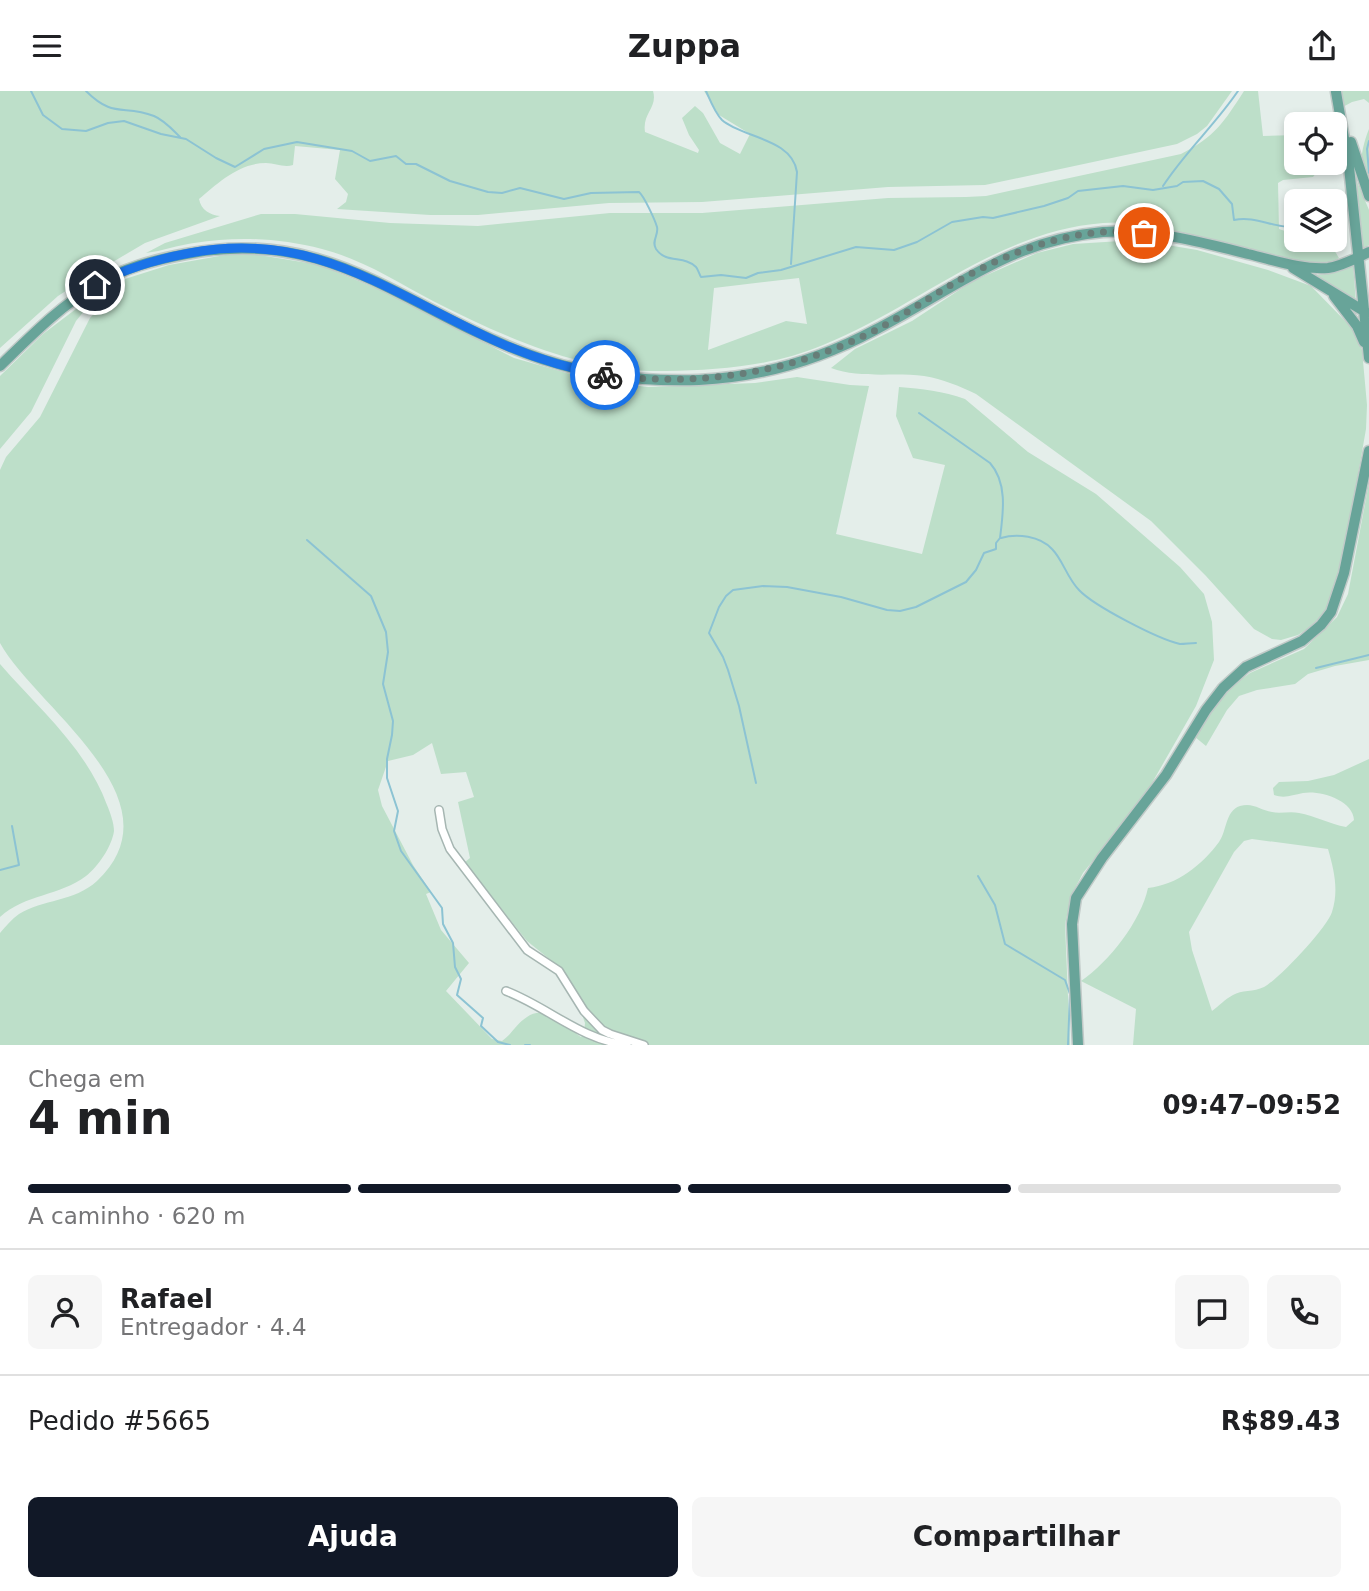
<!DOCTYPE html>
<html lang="pt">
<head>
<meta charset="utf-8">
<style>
	body { margin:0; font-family:"DejaVu Sans",sans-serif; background:#f6f6f6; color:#202124; height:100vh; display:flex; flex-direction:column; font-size:26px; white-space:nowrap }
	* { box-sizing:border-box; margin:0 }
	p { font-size:23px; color:#757577 }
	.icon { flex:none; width:38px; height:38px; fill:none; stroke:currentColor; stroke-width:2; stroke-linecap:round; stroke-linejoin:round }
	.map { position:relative; height:954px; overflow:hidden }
	.side { display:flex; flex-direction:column; background:#fff; flex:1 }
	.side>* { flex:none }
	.tools { position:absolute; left:1284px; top:21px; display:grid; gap:14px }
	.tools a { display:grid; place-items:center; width:63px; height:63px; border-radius:10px; background:#fff; box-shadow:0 4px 10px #0003; font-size:35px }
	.pin { position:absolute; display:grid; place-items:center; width:60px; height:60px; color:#fff; margin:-30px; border:4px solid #fff; border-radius:50%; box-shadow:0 2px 7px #0007 }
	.courier { position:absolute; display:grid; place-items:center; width:70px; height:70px; margin:-35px; border:5px solid #1a73e8; border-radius:50%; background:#fff; color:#222; box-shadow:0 2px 9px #0007 }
	.head em { font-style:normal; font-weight:700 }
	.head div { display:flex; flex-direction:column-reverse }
	.head { display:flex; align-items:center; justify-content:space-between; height:119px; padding:0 28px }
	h1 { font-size:46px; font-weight:700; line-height:52px }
	.bar { display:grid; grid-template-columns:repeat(4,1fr); gap:10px 7px; align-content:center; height:84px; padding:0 28px }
	.bar i { height:9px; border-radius:5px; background:#e0e0e0 }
	.bar .active { background:#111827 }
	.bar p { grid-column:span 4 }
	.line { display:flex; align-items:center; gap:18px; padding:0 28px; border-top:2px solid #e0e0e0 }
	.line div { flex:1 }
	.round { display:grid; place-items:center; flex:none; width:74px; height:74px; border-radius:10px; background:#f6f6f6 }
	.cta { display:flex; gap:14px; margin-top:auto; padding:14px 28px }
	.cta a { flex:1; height:80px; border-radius:10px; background:#111827; color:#fff; font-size:28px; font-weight:700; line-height:80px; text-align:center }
	.cta a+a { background:#f6f6f6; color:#202124 }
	header { display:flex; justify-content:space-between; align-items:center; height:91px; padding:0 28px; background:#fff; font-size:32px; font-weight:700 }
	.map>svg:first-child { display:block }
	.green { fill:#bddfc9; fill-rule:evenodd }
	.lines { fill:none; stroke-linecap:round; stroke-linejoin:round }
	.stream { stroke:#8cc3d3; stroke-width:2 }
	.minor-casing { stroke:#a6b6b2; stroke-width:10 }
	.major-casing { stroke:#c1cac8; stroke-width:13 }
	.minor { stroke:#fff; stroke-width:7 }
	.major { stroke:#68a499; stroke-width:10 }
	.done { stroke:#677d78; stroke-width:7; stroke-dasharray:0 12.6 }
	.route { stroke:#1a73e8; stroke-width:9 }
</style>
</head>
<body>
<header><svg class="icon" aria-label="menu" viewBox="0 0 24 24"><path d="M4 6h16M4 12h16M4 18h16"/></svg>Zuppa<svg class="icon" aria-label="share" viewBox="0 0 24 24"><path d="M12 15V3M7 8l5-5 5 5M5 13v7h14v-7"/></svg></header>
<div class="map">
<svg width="1369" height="954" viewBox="0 0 1369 954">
	<rect width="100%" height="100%" fill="#e4eeea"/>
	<path class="green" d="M0,0h653c5,17 -11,22 -8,41l53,21 1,-3 -10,-15 -7,-17 13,-12 8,7 17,30 20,11 10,-20 -31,-19 -15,-24h528l-25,35 -10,8 -20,10 -192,41 -97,2 -186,15 -93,1 -131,12h-48l-93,-6 9,-7 2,-8 -13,-15 5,-29 -45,-4 -2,19c-9,3 -18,-2 -27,-2 -27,0 -48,20 -67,36 2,11 11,16 21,17l-75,27 -56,33 -31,20 -58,52z
		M1244,0h14l5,45 34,-1v28h27l-11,14 -30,3 -5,3 1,46 18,6v5c23,0 30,-3 42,18l-11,7 -21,1c-36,-10 -72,-20 -108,-29 -31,-8 -63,-17 -96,-14 -106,8 -185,84 -280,122 -50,21 -103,25 -157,26 -83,2 -160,-33 -233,-70 -36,-19 -71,-42 -111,-52 -43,-11 -84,-13 -128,-6 -16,2 -32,8 -48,10l19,-10 96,-29h34l95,9 88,3 132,-13h92l186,-15 78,-1 20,-1 195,-42c34,-17 43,-32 63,-63zM799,187l8,46 -21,-3 -78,29 6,-62z
		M1336,0h33v12l-5,-4 -12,3 -11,6z
		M1369,38v72c-13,-18 -9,-51 0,-72z
		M1355,86l14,33v35l-7,4z
		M1137,149l60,10 71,20 43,16 41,42 10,22 5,55 -1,24 -27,154 -10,26 -22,20 -9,6 -17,5 -9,-1 -18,-10 -48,-53 -55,-55 -175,-127c-17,-8 -33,-15 -52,-18 -30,-4 -64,3 -93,-8l24,-19 57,-28 61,-40 64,-28 36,-9z
		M225,164h34l61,10 70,29 124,64 81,23 53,6 107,-4 42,-6 53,8 19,1 -33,148 86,20 23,-89 -32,-7 -17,-42 3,-29c23,2 44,4 66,12l63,53 68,42 84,73 24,27 8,28 2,38 -18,46 -52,91 -61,76 -11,21 -7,30 5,121h-1070v-112c6,-7 12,-14 19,-19 24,-15 55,-12 78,-33 86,-81 -62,-174 -97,-238v-173l6,-13 34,-40 50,-99 35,-39 44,-14zM432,652l9,31 25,-2 8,25 -16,5 12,56 -5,4 1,3 61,76 31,25 20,37 7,20 -1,11 -3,3c-15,-10 -35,-34 -54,-20 -10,6 -15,17 -25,24l-10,-2 -46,-48 23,-28 -28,-33 -15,-36 5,-2 -18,-27 -31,-59 -4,-16 10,-29 25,-6z
		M1353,173l3,40 -44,-28 26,-4z
		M101,199l-25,31 -45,91 -31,37v-73l43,-42z
		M1369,392v177l-34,6 -27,8 -13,10 -38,6 -18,6 -12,14 -21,36 -11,-9 21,-32 19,-21 15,-11 54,-24 33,-32 11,-23z
		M0,573c39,45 86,84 107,141 3,7 7,18 7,26 -2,15 -16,36 -28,45 -26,20 -61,18 -86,41z
		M1369,668v286h-236l3,-36 -55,-28c28,-19 60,-60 67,-93 29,-3 54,-23 71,-46 8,-11 6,-31 21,-36 13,-4 20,4 32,6 8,2 18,-1 27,1 16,3 31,11 47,14l8,-7c-1,-20 -34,-30 -51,-27 -11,2 -18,6 -29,2l-1,-7 6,-6 29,-1 26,-6zM1252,748l76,10c6,21 11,41 4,63 -5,16 -53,67 -68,75 -10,5 -23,3 -31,8 -8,4 -14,11 -21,16l-20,-61 -3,-18 45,-80 10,-11z"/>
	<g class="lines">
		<path class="stream" d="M31,0l12,24 19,14 24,2 22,-8 16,-2 37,13 25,5 30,19 19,9 29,-18 33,-7 55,9 18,10 26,-5 10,8h10l34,17 38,11 14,1 18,-5 44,11 27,-6 48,-1c5,4 16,28 18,35 2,8 -6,14 -1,22 10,15 28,6 40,18 2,2 3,7 5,10l20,-2 25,3 12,-5 23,-3 75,-23 38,3 23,-8 35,-20 31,-5 10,1 51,-12 24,-8 10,-7 45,-5 30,4 24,-4 6,-4 20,-1 16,8 13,15 2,16c23,-5 42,10 63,6
			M86,0c28,28 37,13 68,25 10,4 18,13 26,21
			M706,0c4,9 9,22 16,29 20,18 70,18 75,52l-6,92
			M1369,50l-2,8 2,24
			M1163,95c22,-34 52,-61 75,-95
			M1335,129l8,-2
			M1001,447c16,-5 39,-2 51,11 11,11 15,29 27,41 15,16 79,49 101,54 5,0 11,-1 16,-1
			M307,449l64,56 15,36 2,20 -5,32 10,37 -1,14 -5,24v19l11,33 -4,20 7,20 41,57 1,16 10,19 2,24 6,12 -4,16 26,23 -2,8 17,16 12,3
			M1316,577l53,-13
			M756,692l-17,-77 -11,-36 -5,-13 -14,-24 10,-26 7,-11 7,-6 30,-4 24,1 54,10 46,13 13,1 16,-4 50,-25 10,-12 8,-17 12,-4v-6l4,-5c3,-24 8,-55 -10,-75l-71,-50
			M0,779l19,-5 -7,-39
			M978,785l17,29 10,39 60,36 5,14 -2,51
			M525,954h5"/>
		<g class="minor-casing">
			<path id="minor" d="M439,719l3,19 8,20 77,101 32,21 25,40 18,19 8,4 34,11
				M506,900c42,16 75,49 121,54"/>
		</g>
		<g class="major-casing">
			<path id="major" d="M1336,1l13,75 20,191
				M1351,51l18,54
				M1293,177l74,45
				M1334,205l23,30 7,16
				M0,275c30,-29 60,-60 96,-81 27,-17 58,-25 90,-31 143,-28 216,53 339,99 55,21 114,29 174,27 61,-3 122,-21 176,-50 78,-40 135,-90 228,-98 49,-3 99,10 145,22 26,6 53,16 80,14 15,-2 28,-10 41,-16
				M1078,954l-6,-121 4,-26 26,-40 64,-83 40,-65 17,-22 23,-21 56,-26 19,-16 10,-13 13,-39 25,-122"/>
		</g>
		<use href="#minor" class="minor"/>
		<use href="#major" class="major"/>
	</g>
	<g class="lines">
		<path class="done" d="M605,284c93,12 184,-1 269,-44 31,-16 60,-37 91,-54 53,-29 117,-52 179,-44"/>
		<path class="route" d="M95,194c30,-17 62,-26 95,-32 120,-23 196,37 299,85 36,17 76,30 116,37"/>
	</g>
</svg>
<div class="tools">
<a><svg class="icon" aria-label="locate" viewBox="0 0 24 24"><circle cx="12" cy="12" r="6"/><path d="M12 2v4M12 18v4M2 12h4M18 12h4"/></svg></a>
<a><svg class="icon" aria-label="layers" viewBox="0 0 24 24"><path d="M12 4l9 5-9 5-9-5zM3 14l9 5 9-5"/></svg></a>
</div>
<div class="pin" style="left:1144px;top:142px;background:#ea580c"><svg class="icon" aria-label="bag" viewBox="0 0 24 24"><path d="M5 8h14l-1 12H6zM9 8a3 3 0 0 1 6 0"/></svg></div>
<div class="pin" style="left:95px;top:194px;background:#1f2937"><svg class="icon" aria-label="home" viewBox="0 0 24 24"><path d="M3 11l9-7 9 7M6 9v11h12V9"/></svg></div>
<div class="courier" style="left:605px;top:284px"><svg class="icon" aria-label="bike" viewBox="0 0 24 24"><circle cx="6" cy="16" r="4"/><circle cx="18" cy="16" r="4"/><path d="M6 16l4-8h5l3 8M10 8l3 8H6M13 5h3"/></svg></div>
</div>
<section class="side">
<div class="head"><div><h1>4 min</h1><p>Chega em</p></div><em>09:47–09:52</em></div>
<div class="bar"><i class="active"></i><i class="active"></i><i class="active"></i><i></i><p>A caminho · 620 m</p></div>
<div class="line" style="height:126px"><a class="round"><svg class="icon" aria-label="person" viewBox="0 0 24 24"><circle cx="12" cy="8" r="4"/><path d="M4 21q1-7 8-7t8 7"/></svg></a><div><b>Rafael</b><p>Entregador · 4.4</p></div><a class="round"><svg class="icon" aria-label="chat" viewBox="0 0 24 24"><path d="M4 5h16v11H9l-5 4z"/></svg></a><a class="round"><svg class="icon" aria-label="phone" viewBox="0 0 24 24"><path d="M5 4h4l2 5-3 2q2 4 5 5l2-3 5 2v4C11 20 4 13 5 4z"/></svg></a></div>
<div class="line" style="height:91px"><div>Pedido #5665</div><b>R$89.43</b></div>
<div class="cta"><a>Ajuda</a><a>Compartilhar</a></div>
</section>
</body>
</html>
